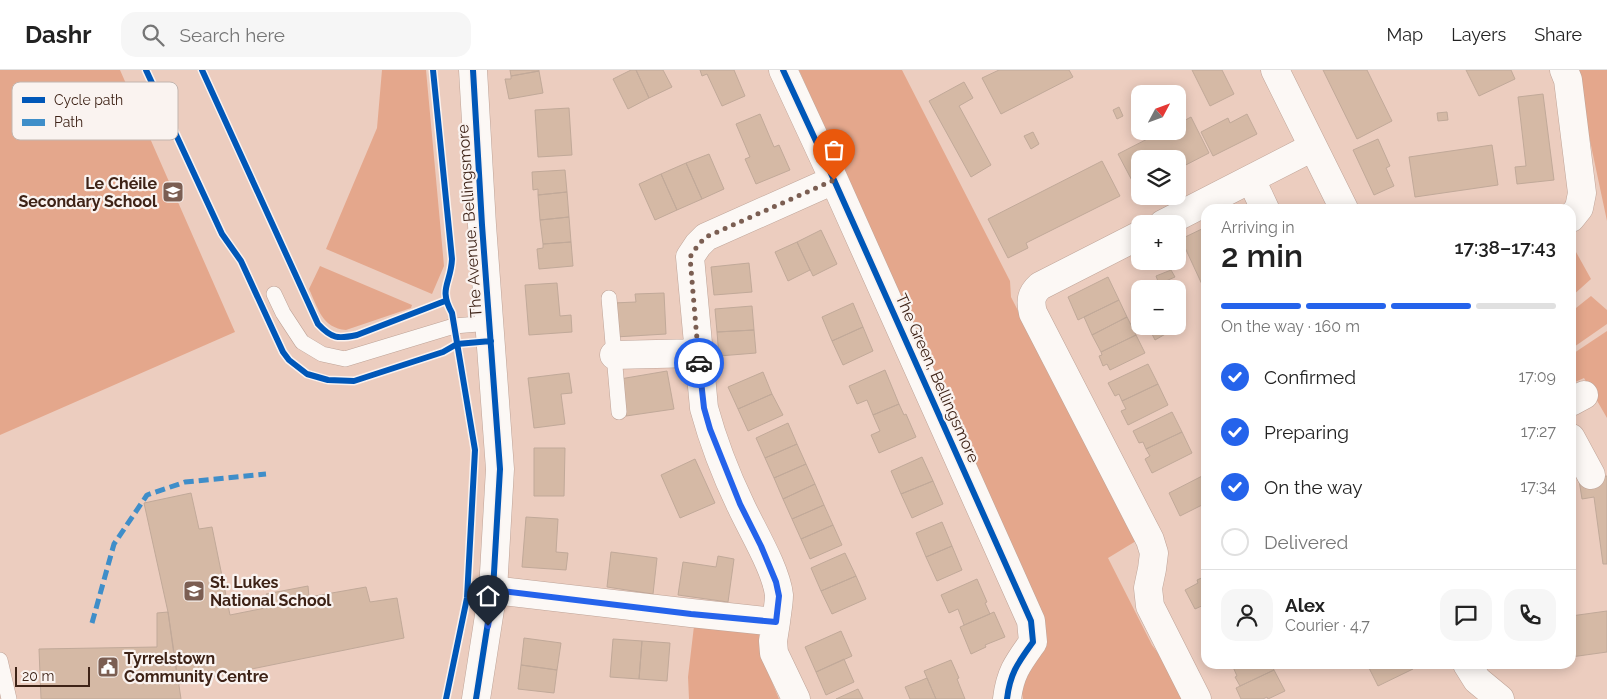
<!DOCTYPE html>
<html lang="en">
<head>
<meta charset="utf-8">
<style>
	body { margin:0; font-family:Raleway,sans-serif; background:#f6f6f6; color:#222; height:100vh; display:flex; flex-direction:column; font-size:19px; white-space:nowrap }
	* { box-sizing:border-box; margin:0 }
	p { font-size:16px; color:#767676 }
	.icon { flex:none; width:28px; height:28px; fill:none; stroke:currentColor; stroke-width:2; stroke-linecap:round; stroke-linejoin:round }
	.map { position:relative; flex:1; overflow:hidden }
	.details { position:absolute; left:1201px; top:134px; width:375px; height:465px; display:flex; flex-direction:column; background:#fff; border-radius:15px; box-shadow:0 2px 12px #0003 }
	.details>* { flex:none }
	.needle { width:32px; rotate:49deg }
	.tools { position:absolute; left:1131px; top:15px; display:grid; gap:10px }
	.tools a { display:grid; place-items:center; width:55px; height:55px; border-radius:10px; background:#fff; box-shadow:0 2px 12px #0003; font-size:25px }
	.scale { position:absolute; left:15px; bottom:12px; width:75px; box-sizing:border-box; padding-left:5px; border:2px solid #3e2317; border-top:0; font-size:14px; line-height:18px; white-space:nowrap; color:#3e2317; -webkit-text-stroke:4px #faf3f0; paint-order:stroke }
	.pin { position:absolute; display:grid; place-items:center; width:42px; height:42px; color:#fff; margin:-51px -21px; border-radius:50% 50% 50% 0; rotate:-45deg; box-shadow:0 0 5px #0007 }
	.pin .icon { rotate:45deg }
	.courier { position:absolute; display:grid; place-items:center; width:50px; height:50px; margin:-25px; border:4px solid #2563eb; border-radius:50%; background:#fff; color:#222; box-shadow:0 1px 6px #0007 }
	.head em { font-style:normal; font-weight:600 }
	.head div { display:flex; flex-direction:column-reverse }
	.head { display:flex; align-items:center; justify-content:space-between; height:85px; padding:0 20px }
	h1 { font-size:32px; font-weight:600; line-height:38px }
	.bar { display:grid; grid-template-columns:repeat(4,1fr); gap:8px 5px; align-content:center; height:60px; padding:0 20px }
	.bar i { height:6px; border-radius:4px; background:#e0e0e0 }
	.bar .current { background:#2563eb }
	.bar p { grid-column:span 4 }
	.line { display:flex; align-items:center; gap:12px; padding:0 20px; border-top:1px solid #e0e0e0 }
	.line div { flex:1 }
	.round { display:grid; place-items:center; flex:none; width:52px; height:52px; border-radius:15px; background:#f6f6f6 }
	ol { padding:0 20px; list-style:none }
	li { display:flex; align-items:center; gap:15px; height:55px }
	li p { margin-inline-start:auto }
	li .icon { padding:5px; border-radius:50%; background:#2563eb; color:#fff; stroke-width:4 }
	li:last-child { color:#767676 }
	li i { width:28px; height:28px; border:2px solid #e0e0e0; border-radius:50% }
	header { display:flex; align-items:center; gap:30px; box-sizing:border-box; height:70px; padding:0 25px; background:#fff; border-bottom:1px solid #e0e0e0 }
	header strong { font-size:24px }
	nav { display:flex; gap:28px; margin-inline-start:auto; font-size:18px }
	.search { width:350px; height:45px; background:#f6f6f6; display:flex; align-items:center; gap:12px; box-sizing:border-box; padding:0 18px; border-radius:15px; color:#767676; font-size:19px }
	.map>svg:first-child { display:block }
	.green { fill:#e4a78c }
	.building { fill:#d5b9a5; stroke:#c1a999 }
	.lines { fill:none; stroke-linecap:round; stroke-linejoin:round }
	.service-casing { stroke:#bea397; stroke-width:16 }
	.minor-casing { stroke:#bea397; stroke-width:29 }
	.tertiary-casing { stroke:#bea397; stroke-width:29 }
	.service { stroke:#fcf8f5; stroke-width:15 }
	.minor { stroke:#fcf8f5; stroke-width:28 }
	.tertiary { stroke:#fcf8f5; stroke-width:28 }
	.quiet { stroke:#3f8ec9; stroke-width:5; stroke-dasharray:10 5; stroke-linecap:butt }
	.cycleway-casing { stroke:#faf3f0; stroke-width:9 }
	.cycleway { stroke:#0057b8; stroke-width:6 }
	.done { stroke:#7b5e52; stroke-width:5; stroke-dasharray:0 9 }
	.route { stroke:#2563eb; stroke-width:6 }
	.labels { text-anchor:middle; stroke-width:4.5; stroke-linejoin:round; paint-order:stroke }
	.poi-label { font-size:16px; font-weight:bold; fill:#3e2317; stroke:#faf3f0; text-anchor:start }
	.street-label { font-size:16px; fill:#3e2317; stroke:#faf3f0 }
	.key { fill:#faf3f0; stroke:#c2b5af; stroke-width:1 }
	.key-label { font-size:14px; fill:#3e2317 }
</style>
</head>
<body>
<header>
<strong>Dashr</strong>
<div class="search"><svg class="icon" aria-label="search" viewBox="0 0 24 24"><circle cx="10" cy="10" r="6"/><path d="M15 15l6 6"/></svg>Search here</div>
<nav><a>Map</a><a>Layers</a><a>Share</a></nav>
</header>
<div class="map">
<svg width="1607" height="629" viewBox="0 0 1607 629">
	<rect width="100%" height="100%" fill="#eccdbf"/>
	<path class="green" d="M0,0h120l115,262 -235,103z
		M382,0h44l18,196 -12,28 -106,-45 51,-121z
		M799,0h103l108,211 1,16 125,244 -28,17 44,87 12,16 21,38h-162l-3,-17 21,-69z
		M1575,0h32v151z
		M1571,173l20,36 -20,18z
		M320,196l92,39 -1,3 -65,22c-24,-2 -28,-22 -37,-41z
		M1591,226l16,14v14l-36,25v-37z
		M1607,261v87l-23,-40 -13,6v-29z
		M694,556l66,5 12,51 7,17h-90l-1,-22z"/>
	<path class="building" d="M510,0h29v1l-28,5z
		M631,0h5l13,28 -21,11 -15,-30z
		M636,0h27l9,17 -23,11z
		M700,0h34l11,26 -23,10 -15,-32 -5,2z
		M999,0h70l4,7 -72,37 -19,-36z
		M1192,0h30l12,24 -24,12z
		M1323,0h44l25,51 -35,18z
		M1466,0h45l4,9 -36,17z
		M539,1l4,22 -34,6 -4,-20h6v-3z
		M964,12l9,16 -14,8 32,59 -20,12 -42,-76z
		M1543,24l11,86 -37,4 -2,-17 11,-1 -8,-69z
		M1119,37l4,9 -6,3 -4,-9z
		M569,38l3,47 -34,2 -3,-47z
		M1447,42l1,8 -10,1 -1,-8z
		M760,44l14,33 5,-2 11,25 -34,14 -11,-25 5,-2 -14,-33z
		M1247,44l10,20 -44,22 -12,-24 27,-14 2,5z
		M1191,47l18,36 -31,16v-10h-38v30l-3,1 -19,-36 45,-23h15v-7z
		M1033,62l6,12 -8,5 -7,-13z
		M1378,69l12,27 -4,2 8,18 -20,9 -21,-45z
		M1492,75l6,40 -83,12 -6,-40z
		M709,84l15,35 -22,10 -16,-36z
		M1102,91l18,35 -94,47 2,5 -20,10 -20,-39z
		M686,93l16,36 -25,11 -16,-36z
		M565,100l2,22 -29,3v-6l-5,1 -1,-18z
		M661,104l16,36 -22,10 -16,-36z
		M567,122l2,25 -29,3 -2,-25z
		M569,147l2,25 -28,2 -3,-24z
		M1206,157v66l-25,-54z
		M821,160l16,34 -24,12 -16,-34z
		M571,172l2,24 -34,3 -2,-20 6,-1v-4z
		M797,172l13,28 -22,11 -13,-29z
		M749,193l3,29 -38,3 -3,-28z
		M1171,200l4,7 -16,7 -3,-8z
		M1108,207l11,23 -41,20 -10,-23z
		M557,213l3,33 11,-1 1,17 -43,3 -4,-50z
		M664,223l2,41 -51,3 -2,-34 23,-1 -1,-8z
		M1119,230l8,17 -35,18 -8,-18z
		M853,233l10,24 -31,14 -10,-24z
		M752,236l2,24 -37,2 -2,-23z
		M1127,247l9,18 -35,17 -9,-17z
		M1156,256h10l3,6 -14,8 -5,-10z
		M863,257l10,24 -30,14 -11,-24z
		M754,260l2,23 -37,3 -2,-24z
		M1136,265l9,18 -35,17 -3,-6 -4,2 -4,-10 3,-1 -1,-3z
		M1148,294l10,20 -36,17 -3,-7 -4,2 -7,-13z
		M885,300l14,34 -26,11 -6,-15 -10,4 -8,-18z
		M667,301l7,38 -48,7 -6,-37z
		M763,302l9,22 -34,15 -10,-22z
		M569,303l3,20 -11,1 4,30 -31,4 -6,-50z
		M1158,314l10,21 -40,20 -7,-14 5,-2 -4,-8z
		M772,324l11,21 -35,16 -10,-22z
		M899,334l5,11 2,-1 10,23 -37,16 -8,-18 9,-4 -7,-16z
		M1172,342l10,20 -36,17 -3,-7 -4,1 -6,-12z
		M788,353l9,21 -32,14 -9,-20z
		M1182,362l10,21 -40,20 -7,-14 5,-3 -4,-7z
		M797,374l9,20 -32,14 -9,-20z
		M534,378h31l-1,48h-30z
		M922,387l11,24 -32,13 -10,-23z
		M695,389l20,44 -35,15 -19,-43z
		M806,394l9,20 -32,15 -9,-21z
		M1206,404v29l-26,13 -11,-23z
		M1607,406v88h-4l-9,-67 -12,2 -3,-19z
		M933,411l10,23 -31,14 -11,-24z
		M815,414l9,21 -32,14 -9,-20z
		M191,423l8,36 13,-2 18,88 40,-8 -4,-13 42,-8 1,11 57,-10 4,15 27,-4 7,40 -226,46 -10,-72 -24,-109z
		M824,435l9,20 -32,14 -9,-20z
		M526,447l32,2 -2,33 12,1 -2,17 -44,-3z
		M942,452l10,24 -26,11 -10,-24z
		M833,455l9,20 -32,14 -9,-20z
		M952,476l10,24 -25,11 -11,-24z
		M611,482l46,6 -4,36 -46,-7z
		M845,483l11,23 -35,15 -10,-23z
		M718,486l16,3 -6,43 -50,-7 5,-33 33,5z
		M856,506l10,23 -34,15 -11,-23z
		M1206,506v28l-11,5 -10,-19 13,-7 -1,-3z
		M977,509l10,23 -2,1 5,11 -26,11 -6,-16 -9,4 -8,-18z
		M1607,541v41l-36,5v-41z
		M168,542l13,87h-140l-2,-50 118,-2v-34z
		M994,542l11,25 -20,8 1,2 -15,7 -11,-27z
		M841,561l11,25 -36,16 -11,-25z
		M524,568l37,5 -4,27 -36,-5z
		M613,569l29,2 -3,38 -29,-2z
		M642,571l28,2 -3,38 -28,-2z
		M844,589l10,23 -28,13 -10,-23z
		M951,590l8,18 -2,1 8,20h-29l-12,-28z
		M1240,594h31l3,6 -34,16 -5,-9 2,-1 -4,-9z
		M1378,594h32l3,5 -35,17 -9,-18z
		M521,595l36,5 -3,23 -36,-4z
		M1274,600l11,21 -17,8 -1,-2 -4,2h-22l-5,-11z
		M927,608l9,21h-26l-5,-12z
		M858,619l5,10h-27z"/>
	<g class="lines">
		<g class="service-casing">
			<path id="service" d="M274,224l9,19 19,29 20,12 23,5 109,-33 36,-3
				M609,228l10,114
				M0,590l9,39"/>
		</g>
		<g class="minor-casing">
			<path id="minor" d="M783,0l51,110 197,441 2,21c-15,21 -23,31 -26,57
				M1275,0l69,139
				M1564,0l4,10 14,113 -3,15 -8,10
				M1251,109l14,30
				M1163,154l150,-77
				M1140,165l-100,51c-9,8 -10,15 -7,27l117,227 4,13 -2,16 -4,19 2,18 47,93
				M614,285l84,-2
				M1571,332l13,-7
				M1571,368l20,37
				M493,520l198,23 85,9c1,-9 3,-19 3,-27 -3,-26 -27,-65 -38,-89 -15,-31 -28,-65 -37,-98l-14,-151 8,-12 8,-8 128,-57
				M776,552l-3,19 1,12 22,46
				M1467,594l10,16 23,19"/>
		</g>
		<g class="tertiary-casing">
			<path id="tertiary" d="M473,0l9,155 18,244 -7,121 -17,109"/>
		</g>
		<use href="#service" class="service"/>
		<use href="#minor" class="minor"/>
		<use href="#tertiary" class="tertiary"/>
		<path class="quiet" d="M92,553l22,-79 33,-49 38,-13 81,-8"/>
		<g class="cycleway-casing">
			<path id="cycleway" d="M146,0l76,164 19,27 42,91 6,8 18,14 21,6 26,1 89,-29 14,-8 34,-3
				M202,0l116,254c14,15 20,15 39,11l88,-34
				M433,0l19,189c-1,25 -14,29 0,54l23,137 -8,148 -21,101
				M473,0l9,155 18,244 -7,121 -17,109
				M783,0l51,110 197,441 2,21c-15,21 -23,31 -26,57"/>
		</g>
		<use href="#cycleway" class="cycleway"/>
	</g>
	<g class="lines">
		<path class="done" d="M699,293l-9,-106 8,-12 8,-8 128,-57"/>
		<path class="route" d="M488,556l6,-36 197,24 85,8 3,-26 -3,-14 -15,-36 -21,-42 -30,-75 -6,-21 -5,-45"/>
	</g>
	<defs>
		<g id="school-square" transform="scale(1.125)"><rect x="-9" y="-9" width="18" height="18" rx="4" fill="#7b5e52" stroke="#faf3f0"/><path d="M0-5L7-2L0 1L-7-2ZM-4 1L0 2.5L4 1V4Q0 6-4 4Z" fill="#fff"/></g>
		<g id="civic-square" transform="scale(1.125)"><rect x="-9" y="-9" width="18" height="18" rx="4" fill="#7b5e52" stroke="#faf3f0"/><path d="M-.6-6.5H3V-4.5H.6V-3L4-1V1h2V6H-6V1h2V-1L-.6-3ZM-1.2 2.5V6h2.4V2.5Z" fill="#fff"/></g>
	</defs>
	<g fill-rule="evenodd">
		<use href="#school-square" x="173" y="122"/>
		<use href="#school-square" x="194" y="521"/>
		<use href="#civic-square" x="108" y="597"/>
	</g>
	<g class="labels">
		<g class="poi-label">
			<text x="157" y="119" text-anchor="end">Le Chéile<tspan x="157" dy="18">Secondary School</tspan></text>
			<text x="210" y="518">St. Lukes<tspan x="210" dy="18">National School</tspan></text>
			<text x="124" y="594">Tyrrelstown<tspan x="124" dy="18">Community Centre</tspan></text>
		</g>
		<g class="street-label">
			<text transform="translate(469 151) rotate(-94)" y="6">The Avenue, Bellingsmore</text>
			<text transform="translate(938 308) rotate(66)" y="6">The Green, Bellingsmore</text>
		</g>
	</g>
	<rect x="12" y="12" width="166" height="58" rx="8" class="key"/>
	<rect x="22" y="27" width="23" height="6" fill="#0057b8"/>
	<rect x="22" y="49" width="23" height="7" fill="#3f8ec9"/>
	<g class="key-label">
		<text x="54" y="35">Cycle path</text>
		<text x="54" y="57">Path</text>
	</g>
</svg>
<div class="tools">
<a><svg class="needle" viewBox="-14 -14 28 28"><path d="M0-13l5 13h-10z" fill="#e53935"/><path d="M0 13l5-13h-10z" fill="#767676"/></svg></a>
<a><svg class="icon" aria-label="layers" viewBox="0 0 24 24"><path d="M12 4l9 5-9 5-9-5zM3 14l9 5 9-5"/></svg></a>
<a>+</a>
<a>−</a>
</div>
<div class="scale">20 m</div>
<div class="pin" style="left:834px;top:110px;background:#ea580c"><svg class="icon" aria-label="bag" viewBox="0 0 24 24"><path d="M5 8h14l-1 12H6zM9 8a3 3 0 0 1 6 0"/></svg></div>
<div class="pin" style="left:488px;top:556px;background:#1f2937"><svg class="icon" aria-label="home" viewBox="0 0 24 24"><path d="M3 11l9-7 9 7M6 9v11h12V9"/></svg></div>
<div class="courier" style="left:699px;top:293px"><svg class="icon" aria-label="car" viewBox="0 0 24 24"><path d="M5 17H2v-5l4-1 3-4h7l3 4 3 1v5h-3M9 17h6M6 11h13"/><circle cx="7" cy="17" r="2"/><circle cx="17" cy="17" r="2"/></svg></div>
<section class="details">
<div class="head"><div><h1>2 min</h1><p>Arriving in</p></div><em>17:38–17:43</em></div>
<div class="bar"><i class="current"></i><i class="current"></i><i class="current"></i><i></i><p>On the way · 160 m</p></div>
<ol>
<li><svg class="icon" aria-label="check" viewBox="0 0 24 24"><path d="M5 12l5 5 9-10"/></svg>Confirmed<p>17:09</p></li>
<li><svg class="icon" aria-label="check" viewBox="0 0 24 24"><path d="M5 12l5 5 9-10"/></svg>Preparing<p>17:27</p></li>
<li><svg class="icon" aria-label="check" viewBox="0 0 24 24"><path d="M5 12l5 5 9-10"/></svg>On the way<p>17:34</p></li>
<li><i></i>Delivered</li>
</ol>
<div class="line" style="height:90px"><a class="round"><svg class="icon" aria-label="person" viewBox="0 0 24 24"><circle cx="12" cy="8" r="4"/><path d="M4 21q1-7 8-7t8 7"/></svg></a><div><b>Alex</b><p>Courier · 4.7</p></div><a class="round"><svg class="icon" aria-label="chat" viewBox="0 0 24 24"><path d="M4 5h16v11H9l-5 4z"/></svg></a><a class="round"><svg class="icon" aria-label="phone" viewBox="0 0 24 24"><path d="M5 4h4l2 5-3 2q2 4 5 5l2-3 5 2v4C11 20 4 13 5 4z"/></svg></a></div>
</section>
</div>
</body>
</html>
